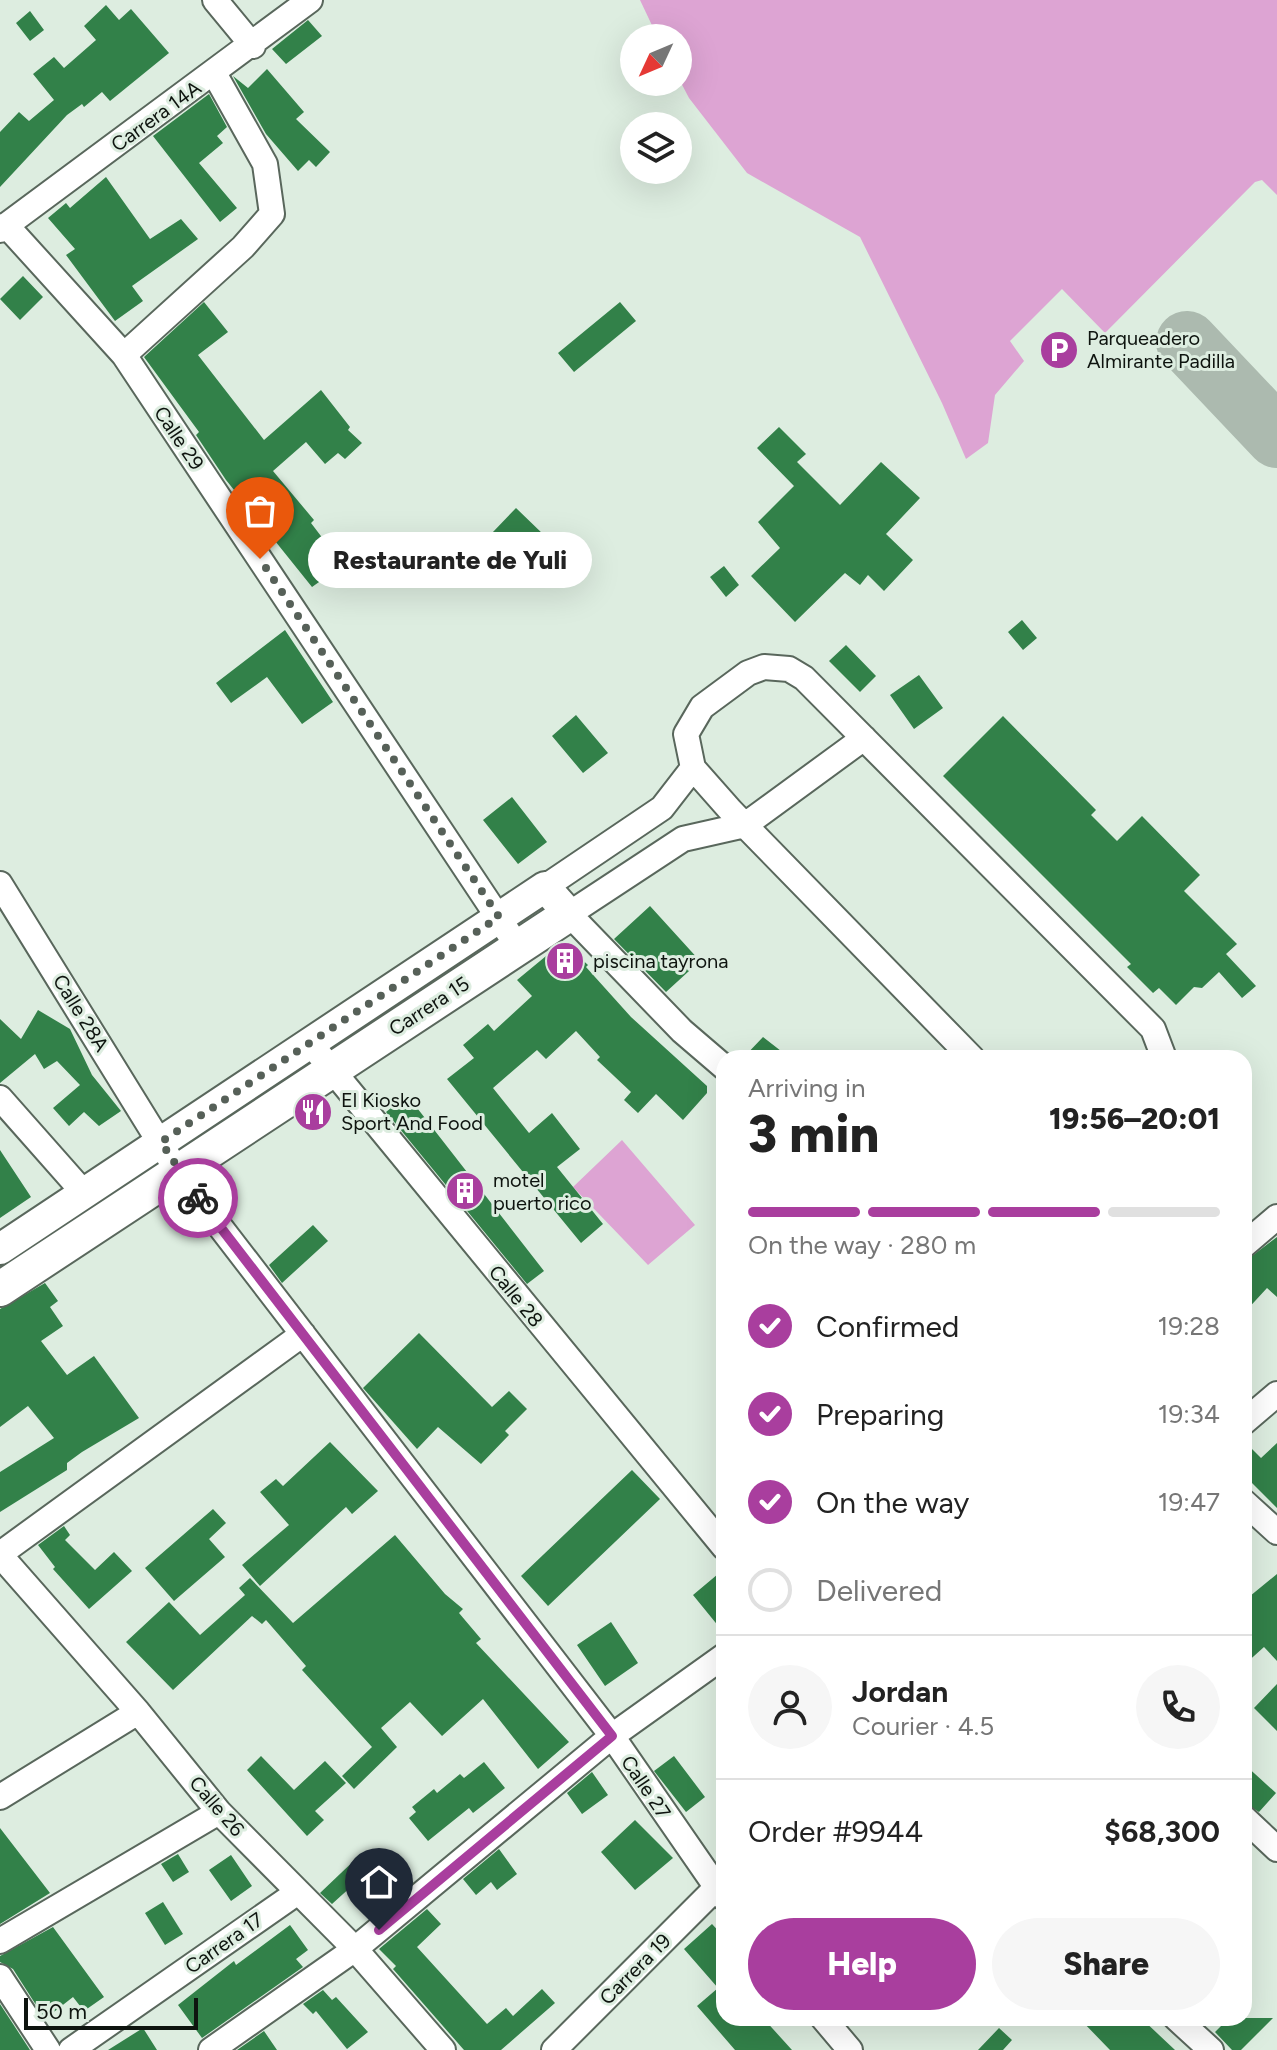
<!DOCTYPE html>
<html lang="en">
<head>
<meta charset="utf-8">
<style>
	body { margin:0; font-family:Figtree,sans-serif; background:#f6f6f6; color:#222; height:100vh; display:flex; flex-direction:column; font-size:30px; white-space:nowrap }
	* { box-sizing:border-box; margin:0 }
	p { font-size:26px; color:#767676 }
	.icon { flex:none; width:44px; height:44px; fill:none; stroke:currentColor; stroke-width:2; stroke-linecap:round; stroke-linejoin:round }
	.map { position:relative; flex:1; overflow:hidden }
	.drawer { position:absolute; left:716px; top:1050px; width:536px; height:976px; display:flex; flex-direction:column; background:#fff; border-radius:24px; box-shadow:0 8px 32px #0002 }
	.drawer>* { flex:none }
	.needle { width:52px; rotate:226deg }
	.buttons { position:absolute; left:620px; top:24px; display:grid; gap:16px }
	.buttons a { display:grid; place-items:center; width:72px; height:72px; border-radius:50%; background:#fff; box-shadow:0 8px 32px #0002; font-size:40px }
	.scale { position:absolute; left:24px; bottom:20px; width:174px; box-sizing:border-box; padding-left:8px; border:4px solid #0e140f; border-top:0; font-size:22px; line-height:28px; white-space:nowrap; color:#0e140f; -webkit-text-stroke:6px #ddede0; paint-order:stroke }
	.pin { position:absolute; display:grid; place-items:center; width:68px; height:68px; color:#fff; margin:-82px -34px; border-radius:50% 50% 50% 0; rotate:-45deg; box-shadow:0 0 8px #0007 }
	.pin .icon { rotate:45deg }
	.courier { position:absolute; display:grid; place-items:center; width:80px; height:80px; margin:-40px; border:6px solid #a93e9e; border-radius:50%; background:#fff; color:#222; box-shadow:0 2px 10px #0007 }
	.bubble { position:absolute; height:56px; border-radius:28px; background:#fff; box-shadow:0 8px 32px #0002; font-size:26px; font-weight:800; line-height:56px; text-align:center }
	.summary em { font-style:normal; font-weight:800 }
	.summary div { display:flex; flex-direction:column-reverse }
	.summary { display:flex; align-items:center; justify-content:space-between; height:136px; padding:0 32px }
	h1 { font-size:52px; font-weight:800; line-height:60px }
	.bar { display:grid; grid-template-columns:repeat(4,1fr); gap:12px 8px; align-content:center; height:96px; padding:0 32px }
	.bar i { height:10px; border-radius:6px; background:#e0e0e0 }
	.bar .current { background:#a93e9e }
	.bar p { grid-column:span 4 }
	.line { display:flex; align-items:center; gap:20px; padding:0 32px; border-top:2px solid #e0e0e0 }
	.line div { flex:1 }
	.round { display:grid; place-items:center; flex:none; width:84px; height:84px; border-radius:42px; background:#f6f6f6 }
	ol { padding:0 32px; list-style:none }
	li { display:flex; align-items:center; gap:24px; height:88px }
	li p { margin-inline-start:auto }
	li .icon { padding:8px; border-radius:50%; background:#a93e9e; color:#fff; stroke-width:4 }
	li:last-child { color:#767676 }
	li i { width:44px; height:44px; border:4px solid #e0e0e0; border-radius:50% }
	.primary-button { display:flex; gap:16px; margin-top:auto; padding:16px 32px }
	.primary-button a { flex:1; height:92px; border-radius:48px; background:#a93e9e; color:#fff; font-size:32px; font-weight:800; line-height:92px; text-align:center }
	.primary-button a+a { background:#f6f6f6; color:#222 }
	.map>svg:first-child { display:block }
	.green { fill:#dda4d3 }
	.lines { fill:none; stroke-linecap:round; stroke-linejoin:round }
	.taxiway { stroke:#acbaaf; stroke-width:62 }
	.building { fill:#328149 }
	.minor-casing { stroke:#59675c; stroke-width:28 }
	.tertiary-casing { stroke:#59675c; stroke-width:34 }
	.secondary-casing { stroke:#59675c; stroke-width:38 }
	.minor { stroke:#fff; stroke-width:24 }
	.tertiary { stroke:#fff; stroke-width:30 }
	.secondary { stroke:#fff; stroke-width:34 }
	.done { stroke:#566058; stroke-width:8; stroke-dasharray:0 14.4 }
	.route { stroke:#a93e9e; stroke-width:10 }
	.labels { text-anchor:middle; stroke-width:6; stroke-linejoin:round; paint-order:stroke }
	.street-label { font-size:20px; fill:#0e140f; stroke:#ddede0 }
	.poi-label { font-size:20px; fill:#0e140f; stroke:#ddede0; text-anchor:start }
</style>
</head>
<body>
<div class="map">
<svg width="1277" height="2050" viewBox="0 0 1277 2050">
	<rect width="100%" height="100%" fill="#ddede0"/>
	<path class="green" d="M640,0h637v195l-15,-15 -7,2 -150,151 -43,-44 -52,52 14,20 -29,34 -7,48 -22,16 -24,-56 -82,-166 -113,-64 -58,-75 -11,-21v-39h-20z
		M622,1140l73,85 -47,40 -75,-78z"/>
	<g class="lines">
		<path class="taxiway" d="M1187,342l90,95"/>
	</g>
	<path class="building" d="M106,5l13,15 12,-11 38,44 -59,48 -8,-9 -18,15 -2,-3 -15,11 -67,72v-55l19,-20 10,9 25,-21 -21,-26 21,-17 10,11 32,-28 -12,-14z
		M30,11l14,19 -14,11 -14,-18z
		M308,20l14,16 -36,28 -14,-15z
		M267,69l37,43 -8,7 34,33 -14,15 -7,-7 -11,11 -32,-37 -33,-58 15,12z
		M209,94l18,33 -10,9 6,7 -24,20 38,45 -17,14 -67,-86z
		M106,177l44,62 31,-20 17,20 -66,47 11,15 -28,20 -49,-66 9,-6 -27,-31 18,-15 4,5z
		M23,276l20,21 -23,23 -20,-21z
		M204,302l24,30 -30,23 66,85 57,-50 29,37 -2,3 14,13 -17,16 -7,-6 -13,11 -19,-22 -33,29 41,49 -3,3 32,42 -31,22 -86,-107 -30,-45 3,-3 -55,-75z
		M620,302l16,19 -62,51 -16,-19z
		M779,427l27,27 -9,8 43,43 41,-43 39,36 -34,36 27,26 -29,31 -16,-16 -8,10 -15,-12 -50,49 -44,-46 29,-28 -22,-26 36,-36 -37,-38z
		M516,508l29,28 -24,25 -29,-28z
		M724,566l15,19 -13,12 -16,-20z
		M1022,620l15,18 -14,12 -15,-18z
		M285,630l48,72 -31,22 -35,-47 -36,26 -15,-20z
		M846,645l30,31 -16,16 -31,-31z
		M919,675l24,33 -29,21 -24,-34z
		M576,715l32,38 -25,20 -31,-37z
		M1003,716l93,94 -5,5 26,26 25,-25 58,59 -16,16 53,53 -11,10 30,32 -14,12 -23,-26 -17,16 -8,-1 -18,18 -17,-17 -6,5 -26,-26 4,-3 -188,-188z
		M512,797l35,45 -29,22 -35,-44z
		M650,906l50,55 -34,31 -52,-53z
		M563,942l25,23 -2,2 45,50 76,69v7l-24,27 -27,-26 -18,19 -14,-13 7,-8 -34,-32 3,-3 -24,-26 -30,28 -9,-9 -44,38 36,45 23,-20 28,36 -23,18 46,57 -22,19 -134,-164 27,-21 -11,-13 25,-21 6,7 38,-35 -15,-16z
		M38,1010l32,19 22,46 29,36 -22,15 -15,-14 -15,14 -16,-18 27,-23 -23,-24 -13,8 -9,-15 -35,29v-64l21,20z
		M763,1037l27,21h-47z
		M407,1095l137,176 -17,13 -141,-172z
		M0,1150l31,47 -31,21z
		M313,1225l15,16 -46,42 -13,-18z
		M1277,1237v60l-10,-9 -23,25v-51z
		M45,1283l13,18 -8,6 13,19 -22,15 26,34 27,-19 45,62 -57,34 -15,11v7l-67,42v-40l54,-34 -26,-32 -28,21v-118z
		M419,1333l73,74 17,-16 18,18 -22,22 4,4 -28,29 -43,-37 -21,22 -54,-61z
		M1244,1441l17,17 16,-15v65l-33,-33z
		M330,1442l48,49 -26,23 -6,-7 -86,79 -18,-21 47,-40 -29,-33 16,-13 7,7z
		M632,1470l28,29 -112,107 -27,-30z
		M213,1509l13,14 -17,16 16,18 -51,44 -29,-33z
		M64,1526l6,9 -5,5 30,30 19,-18 18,19 -43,38 -36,-40 2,-2 -17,-22z
		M395,1535l50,59 18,15 -4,4 22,26 -5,4 93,99 -31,27 -55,-70 -41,37 -32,-34 -29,26 16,19 -43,42 -12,-13 30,-29 -70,-77 4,-4 -40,-46 -4,4 -10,-8 -79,74 -47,-48 43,-40 31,33 45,-40 -6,-7 11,-10 43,45z
		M724,1569v64l-31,-38z
		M1277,1574v87l-13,-14 -20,18v-64z
		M611,1622l27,41 -33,23 -28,-41z
		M1277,1684v47l-23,-23z
		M261,1756l33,34 31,-29 21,22 -31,28 9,9 -17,16 -60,-66z
		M674,1756l31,41 -19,15 -32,-41z
		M484,1762l21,26 -32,25 -4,-5 -41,33 -19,-23 7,-6 -4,-5 22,-18 3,4 23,-19 4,4z
		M1244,1764l32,29 -17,19 -15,-9z
		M592,1772l16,23 -26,19 -15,-21z
		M635,1820l38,38 -38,32 -34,-38z
		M0,1828l50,65 -50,31z
		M499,1849l18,25 -20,16 -6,-8 -15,13 -13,-16z
		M362,1853l12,13 -42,38 -12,-11z
		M178,1854l11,18 -16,10 -12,-18z
		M231,1855l21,31 -21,15 -22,-31z
		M163,1902l20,32 -18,11 -20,-32z
		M427,1909l14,15 -24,23 70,77 19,-16 7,8 29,-27 13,14 -54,47h-37l-71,-81 3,-3 -17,-17z
		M712,1924l12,13v81h39l29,32h-57l-38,-44 21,-18 -34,-39z
		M290,1925l18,25 -12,9 7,8 -101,71 -24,-33 56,-44 2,4z
		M53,1927l51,70 -20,14 -11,-14 -28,22 -32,-50 -13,-7v-6z
		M323,1990l9,10 4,-3 32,35 -21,17 -31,-38 -3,3 -10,-10z
		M0,2004l30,46h-30z
		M1079,2018h62l34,32h-65z
		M1229,2018h44l-32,32h-9l-17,-18z
		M143,2028l14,22h-49z
		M999,2028l13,12 -9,10h-25z
		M264,2031l13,19h-40z"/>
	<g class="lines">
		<g class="minor-casing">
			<path id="minor" d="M215,0l38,46
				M6,225l118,130 394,592
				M0,230l310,-230
				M124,355l119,-108 29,-33 -7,-50 -51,-91
				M0,884l178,288 434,564 112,162
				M545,887l117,-79 31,-40
				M310,1043l414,504
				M972,1058l-241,-247 -38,-43 -7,-34 16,-27 46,-34 16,-6 25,2 15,9 349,351 11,29
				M724,1067l-42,-36 -113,-117 114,-75 62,-14 119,-87
				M0,1098l84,95
				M1244,1245l33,-28
				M1244,1422l33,-28
				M1244,1502l33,30
				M0,1554l303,-220
				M0,1555l138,157 81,100 136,137 88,101
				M0,1797l138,-85
				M1244,1818l33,31
				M0,1941l219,-129
				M0,1977l48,73
				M823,2018l27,32
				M1176,2018l35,32
				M71,2050l227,-158
				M211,2050l144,-101 257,-213 112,-80
				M554,2050l170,-170"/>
		</g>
		<g class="tertiary-casing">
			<path id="tertiary" d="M0,1249l545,-362 24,27"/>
		</g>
		<g class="secondary-casing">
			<path id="secondary" d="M0,1289l569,-375"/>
		</g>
		<use href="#minor" class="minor"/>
		<use href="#tertiary" class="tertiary"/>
		<use href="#secondary" class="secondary"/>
	</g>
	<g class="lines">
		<path class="done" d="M198,1198l-37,-56 338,-225 -239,-358"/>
		<path class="route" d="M198,1198l414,538 -233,194"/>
	</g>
	<defs>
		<g id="parking-disc" transform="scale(2)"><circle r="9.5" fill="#a93e9e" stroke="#ddede0"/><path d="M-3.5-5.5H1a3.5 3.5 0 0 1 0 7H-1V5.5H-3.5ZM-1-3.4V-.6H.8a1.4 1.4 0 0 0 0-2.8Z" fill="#fff"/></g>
		<g id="building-disc" transform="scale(2)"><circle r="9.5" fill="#a93e9e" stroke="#ddede0"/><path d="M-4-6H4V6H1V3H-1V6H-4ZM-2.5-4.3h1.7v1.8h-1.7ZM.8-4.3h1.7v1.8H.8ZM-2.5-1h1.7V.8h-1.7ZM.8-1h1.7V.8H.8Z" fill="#fff"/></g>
		<g id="restaurant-disc" transform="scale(2)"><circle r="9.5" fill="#a93e9e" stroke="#ddede0"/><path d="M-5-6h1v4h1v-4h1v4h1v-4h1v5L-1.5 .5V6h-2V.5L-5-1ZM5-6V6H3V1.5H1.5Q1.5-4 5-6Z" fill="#fff"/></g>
	</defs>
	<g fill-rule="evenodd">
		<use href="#parking-disc" x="1059" y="350"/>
		<use href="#building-disc" x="565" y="961"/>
		<use href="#restaurant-disc" x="313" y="1112"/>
		<use href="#building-disc" x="465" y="1191"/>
	</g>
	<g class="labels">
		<g class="street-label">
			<text transform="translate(156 116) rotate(-36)" y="7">Carrera 14A</text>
			<text transform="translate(179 438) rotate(56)" y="7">Calle 29</text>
			<text transform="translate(429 1006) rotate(-33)" y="7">Carrera 15</text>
			<text transform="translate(81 1013) rotate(58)" y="7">Calle 28A</text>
			<text transform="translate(516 1296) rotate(51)" y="7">Calle 28</text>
			<text transform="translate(646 1787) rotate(56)" y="7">Calle 27</text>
			<text transform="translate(217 1806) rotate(49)" y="7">Calle 26</text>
			<text transform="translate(224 1943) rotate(-35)" y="7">Carrera 17</text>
			<text transform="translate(635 1969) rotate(-45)" y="7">Carrera 19</text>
		</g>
		<g class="poi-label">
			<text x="1087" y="345">Parqueadero<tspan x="1087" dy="23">Almirante Padilla</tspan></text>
			<text x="593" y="968">piscina tayrona</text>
			<text x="341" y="1107">El Kiosko<tspan x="341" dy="23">Sport And Food</tspan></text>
			<text x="493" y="1187">motel<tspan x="493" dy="23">puerto rico</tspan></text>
		</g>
	</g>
</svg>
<div class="buttons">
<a><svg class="needle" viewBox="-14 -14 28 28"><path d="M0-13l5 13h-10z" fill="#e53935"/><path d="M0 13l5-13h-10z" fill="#767676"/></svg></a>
<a><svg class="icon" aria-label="layers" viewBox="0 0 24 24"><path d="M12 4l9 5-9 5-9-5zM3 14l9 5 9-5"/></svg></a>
</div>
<div class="scale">50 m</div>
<div class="pin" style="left:260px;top:559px;background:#ea580c"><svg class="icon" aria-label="bag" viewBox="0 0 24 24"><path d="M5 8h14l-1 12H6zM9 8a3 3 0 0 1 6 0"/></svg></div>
<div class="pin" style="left:379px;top:1930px;background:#1f2937"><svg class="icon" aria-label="home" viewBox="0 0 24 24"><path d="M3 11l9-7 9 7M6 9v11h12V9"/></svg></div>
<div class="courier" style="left:198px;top:1198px"><svg class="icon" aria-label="bike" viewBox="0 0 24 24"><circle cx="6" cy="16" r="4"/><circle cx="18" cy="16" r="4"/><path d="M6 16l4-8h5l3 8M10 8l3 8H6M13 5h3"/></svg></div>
<div class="bubble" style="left:308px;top:532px;width:284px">Restaurante de Yuli</div>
<section class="drawer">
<div class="summary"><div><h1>3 min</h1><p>Arriving in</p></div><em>19:56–20:01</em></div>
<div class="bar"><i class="current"></i><i class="current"></i><i class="current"></i><i></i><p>On the way · 280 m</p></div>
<ol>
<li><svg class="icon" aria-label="check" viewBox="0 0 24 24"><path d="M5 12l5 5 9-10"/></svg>Confirmed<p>19:28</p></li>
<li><svg class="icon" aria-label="check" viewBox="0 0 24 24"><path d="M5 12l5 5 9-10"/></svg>Preparing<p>19:34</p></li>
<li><svg class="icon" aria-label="check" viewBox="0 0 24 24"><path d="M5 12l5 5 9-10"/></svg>On the way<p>19:47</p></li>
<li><i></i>Delivered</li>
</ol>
<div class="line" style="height:144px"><a class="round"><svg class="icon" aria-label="person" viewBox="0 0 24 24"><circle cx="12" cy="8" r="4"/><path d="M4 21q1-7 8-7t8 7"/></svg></a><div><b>Jordan</b><p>Courier · 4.5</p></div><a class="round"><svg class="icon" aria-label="phone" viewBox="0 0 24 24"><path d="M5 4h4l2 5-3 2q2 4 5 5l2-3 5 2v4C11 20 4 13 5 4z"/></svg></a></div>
<div class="line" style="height:104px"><div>Order #9944</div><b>$68,300</b></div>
<div class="primary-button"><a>Help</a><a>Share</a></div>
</section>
</div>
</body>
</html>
